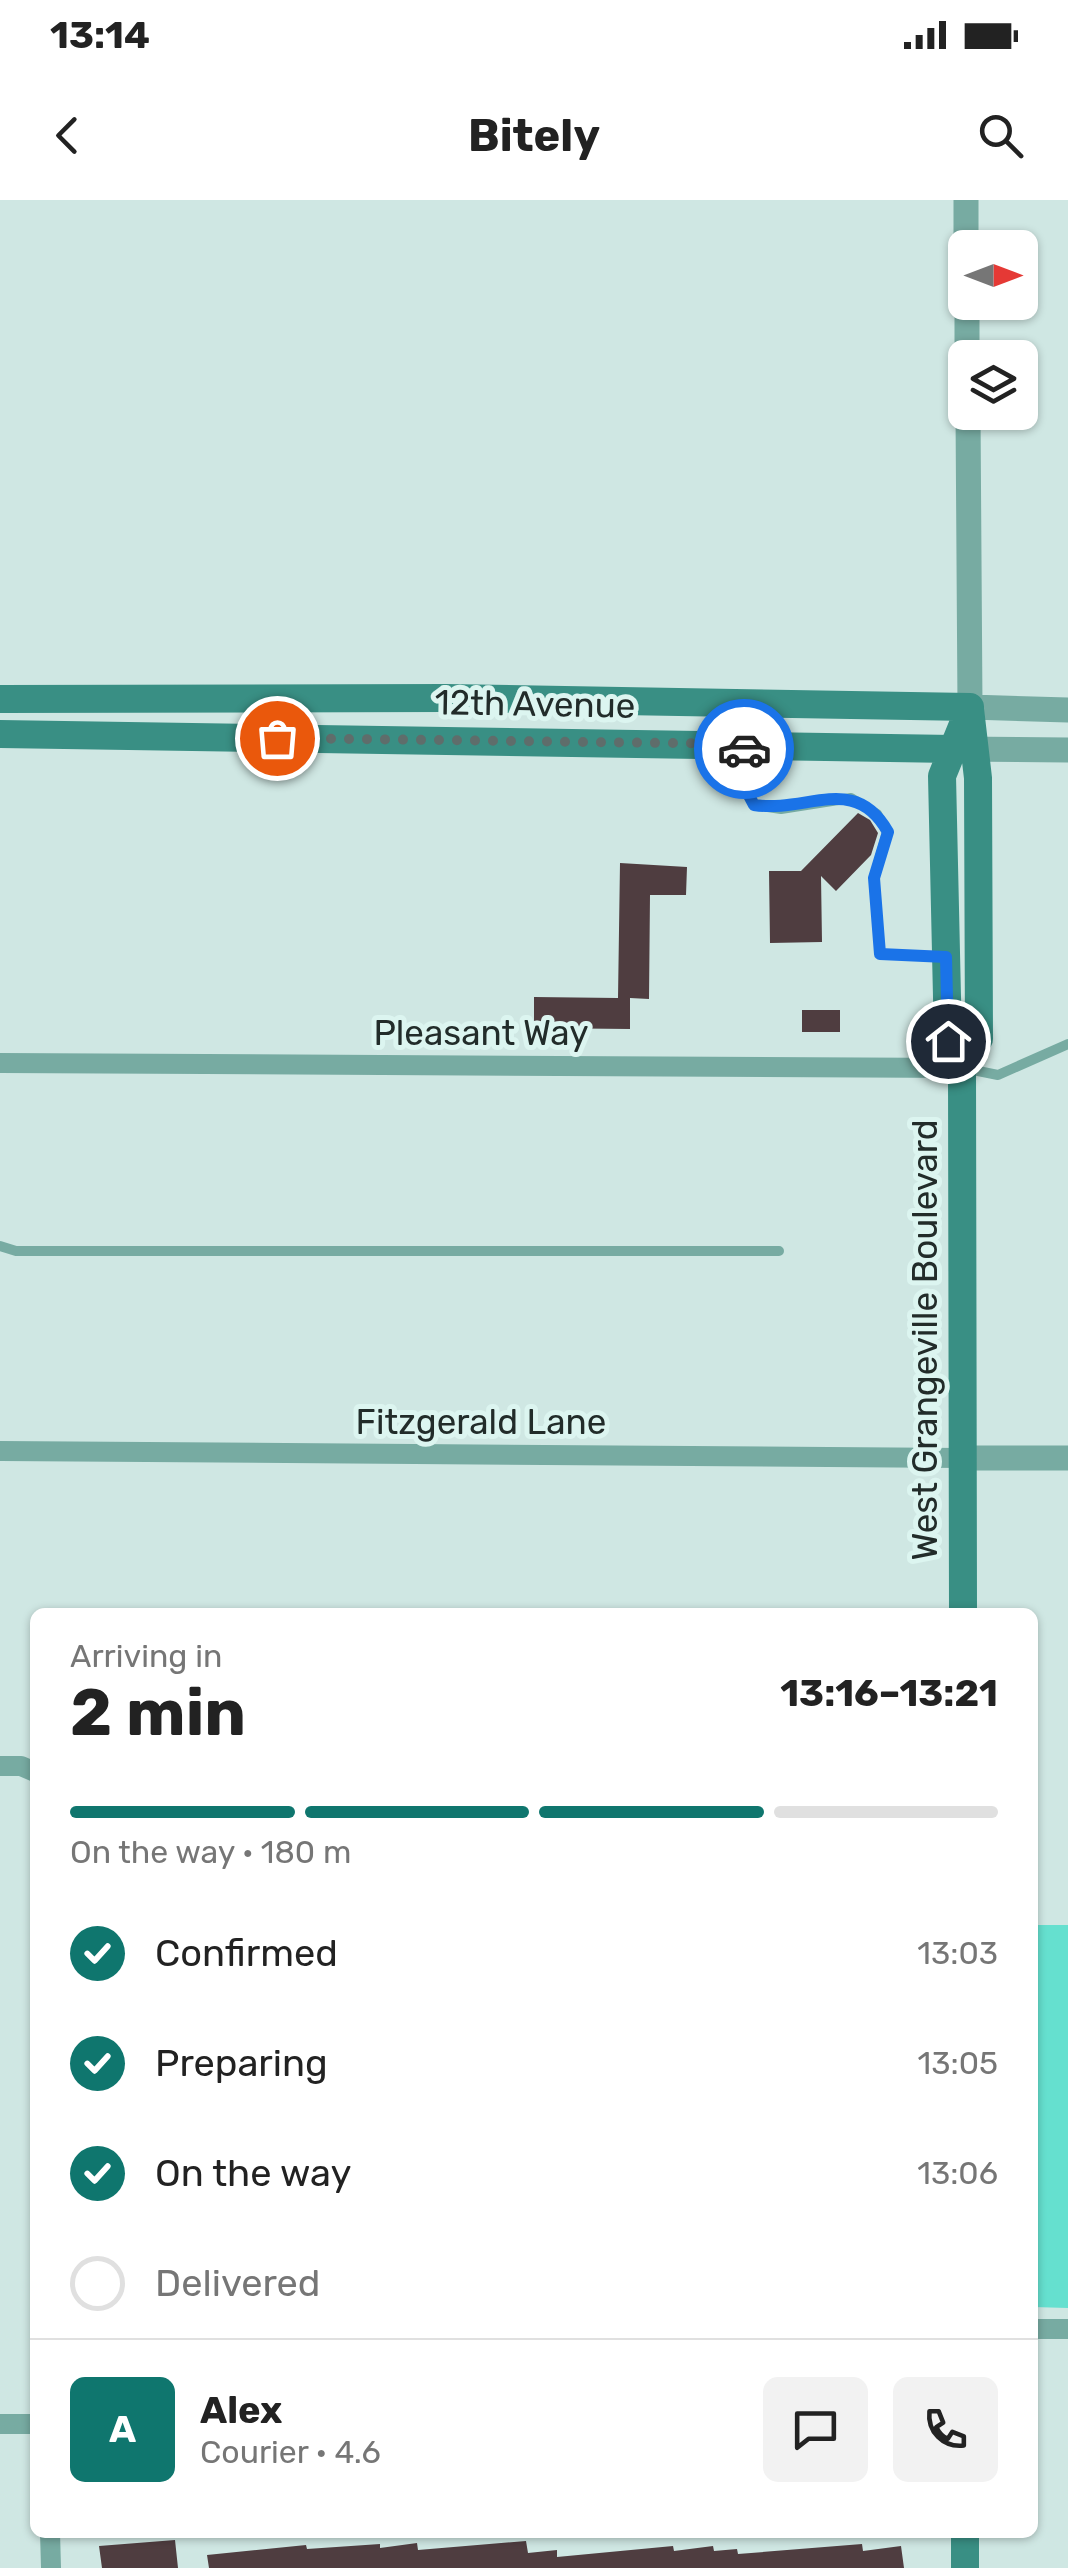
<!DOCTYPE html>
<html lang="en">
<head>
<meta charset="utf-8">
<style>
	body { margin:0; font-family:Rubik,sans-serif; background:#f2f2f2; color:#222; height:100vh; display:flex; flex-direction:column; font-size:38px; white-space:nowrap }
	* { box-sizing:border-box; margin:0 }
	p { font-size:32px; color:#767676 }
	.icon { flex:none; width:55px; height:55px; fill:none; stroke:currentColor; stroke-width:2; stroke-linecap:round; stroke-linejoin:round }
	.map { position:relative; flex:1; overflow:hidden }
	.drawer { position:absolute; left:30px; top:1408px; width:1008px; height:930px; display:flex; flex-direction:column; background:#fff; border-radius:15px; box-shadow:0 2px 8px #0004 }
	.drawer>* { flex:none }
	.needle { width:65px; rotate:90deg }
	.buttons { position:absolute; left:948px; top:30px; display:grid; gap:20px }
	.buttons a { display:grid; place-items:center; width:90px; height:90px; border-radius:15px; background:#fff; box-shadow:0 2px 8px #0004; font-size:50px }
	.pin { position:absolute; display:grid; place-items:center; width:85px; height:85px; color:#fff; margin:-42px; border:5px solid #fff; border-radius:50%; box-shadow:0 2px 10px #0007 }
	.courier { position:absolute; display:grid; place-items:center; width:100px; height:100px; margin:-50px; border:8px solid #1a73e8; border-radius:50%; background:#fff; color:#222; box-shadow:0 2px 12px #0007 }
	.headline em { font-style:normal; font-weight:700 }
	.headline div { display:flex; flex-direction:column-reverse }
	.headline { display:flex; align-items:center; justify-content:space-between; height:170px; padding:0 40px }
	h1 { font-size:65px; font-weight:700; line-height:75px }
	.bar { display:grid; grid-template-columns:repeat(4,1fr); gap:15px 10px; align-content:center; height:120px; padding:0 40px }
	.bar i { height:12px; border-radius:8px; background:#e0e0e0 }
	.bar .current { background:#0f766e }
	.bar p { grid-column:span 4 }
	.line { display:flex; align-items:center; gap:25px; padding:0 40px; border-top:2px solid #e0e0e0 }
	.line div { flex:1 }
	.round { display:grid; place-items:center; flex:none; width:105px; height:105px; border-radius:15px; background:#f2f2f2 }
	ol { padding:0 40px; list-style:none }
	li { display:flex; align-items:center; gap:30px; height:110px }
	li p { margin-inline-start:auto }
	li .icon { padding:10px; border-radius:50%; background:#0f766e; color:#fff; stroke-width:4 }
	li:last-child { color:#767676 }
	li i { width:55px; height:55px; border:5px solid #e0e0e0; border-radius:50% }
	.status { display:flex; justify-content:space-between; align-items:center; height:70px; padding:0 50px; background:#fff; direction:ltr }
	.status svg { height:28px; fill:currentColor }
	header { display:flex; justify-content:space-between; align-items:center; height:130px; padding:0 40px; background:#fff; font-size:45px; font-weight:700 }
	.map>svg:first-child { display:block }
	.green { fill:#65e0cf }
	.building { fill:#4f3d40 }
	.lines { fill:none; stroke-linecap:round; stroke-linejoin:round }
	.service { stroke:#77aba2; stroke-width:10 }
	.minor { stroke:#77aba2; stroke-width:20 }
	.tertiary { stroke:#77aba2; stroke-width:25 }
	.secondary { stroke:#398f84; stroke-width:28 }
	.done { stroke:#5f6d6b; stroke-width:10; stroke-dasharray:0 18 }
	.route { stroke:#1a73e8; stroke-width:12 }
	.labels { text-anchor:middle; stroke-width:10; stroke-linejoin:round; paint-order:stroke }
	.street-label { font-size:35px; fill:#222c2a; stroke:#dcf5f0 }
</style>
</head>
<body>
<div class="status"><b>13:14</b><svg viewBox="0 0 49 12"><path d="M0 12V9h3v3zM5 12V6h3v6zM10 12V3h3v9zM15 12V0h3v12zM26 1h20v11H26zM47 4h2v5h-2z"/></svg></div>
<header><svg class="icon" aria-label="back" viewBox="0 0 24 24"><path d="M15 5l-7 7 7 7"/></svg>Bitely<svg class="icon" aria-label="search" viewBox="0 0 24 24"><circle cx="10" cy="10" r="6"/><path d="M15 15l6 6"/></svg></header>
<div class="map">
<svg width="1068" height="2368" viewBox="0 0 1068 2368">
	<rect width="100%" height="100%" fill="#cfe7e3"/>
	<path class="green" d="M1033,1725h35v383l-35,-1z"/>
	<path class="building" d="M858,613l12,7 8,13 -7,22 -35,36 -15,-15 1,66 -52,1 -1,-72h32z
		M620,663l67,4 -1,28h-36l-1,104 -19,-1v31l-96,-1v-31l84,1z
		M802,810h38v22h-38z
		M175,2340l3,28h-76l-3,-22z
		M526,2341l2,12 29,-3v7l116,-11 1,5 39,-5 1,5 23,-2 1,5 124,-10 1,7 38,-5 3,22h-695l-2,-13 99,-10 1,4 73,-5v4l37,-5 1,7z"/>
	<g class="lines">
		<path class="service" d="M744,550l2,40 8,15 27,4 70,-11 26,16 10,18 -13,46 6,76 61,3
			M963,868l35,7 70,-31
			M0,1046l16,5h763"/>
		<path class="minor" d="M0,863l962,5
			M0,1251l962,7
			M0,1566h21l14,6
			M1032,2129h36
			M0,2224h35
			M50,2332l1,36"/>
		<path class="tertiary" d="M966,0v48
			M967,102v56
			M968,212l2,295 98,3
			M958,549l110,1
			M962,1258h106"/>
		<path class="secondary" d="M0,499l446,-1 524,9
			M0,534l953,15
			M962,868l17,-29 -1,-261 -8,-69
			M963,1412l-1,-544 -14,-27 -6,-265 28,-69
			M965,2368v-36"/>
	</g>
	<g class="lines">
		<path class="done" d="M277,538l467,6v5"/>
		<path class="route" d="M744,549l2,41 8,15c54,8 101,-32 134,27l-14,46 6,76 66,3 2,84"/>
	</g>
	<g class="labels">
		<g class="street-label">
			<text transform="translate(535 504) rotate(1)" y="12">12th Avenue</text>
			<text x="481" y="845">Pleasant Way</text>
			<text transform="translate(925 1140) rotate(-90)" y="12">West Grangeville Boulevard</text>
			<text x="481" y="1234">Fitzgerald Lane</text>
		</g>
	</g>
</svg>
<div class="buttons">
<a><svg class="needle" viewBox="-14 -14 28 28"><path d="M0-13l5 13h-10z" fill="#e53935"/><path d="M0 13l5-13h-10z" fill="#767676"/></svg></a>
<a><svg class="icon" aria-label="layers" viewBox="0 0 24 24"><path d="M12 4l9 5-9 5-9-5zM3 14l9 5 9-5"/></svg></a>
</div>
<div class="pin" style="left:277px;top:538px;background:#ea580c"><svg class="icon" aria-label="bag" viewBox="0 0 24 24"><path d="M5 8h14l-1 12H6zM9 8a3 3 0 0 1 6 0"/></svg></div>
<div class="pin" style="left:948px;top:841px;background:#1f2937"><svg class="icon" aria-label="home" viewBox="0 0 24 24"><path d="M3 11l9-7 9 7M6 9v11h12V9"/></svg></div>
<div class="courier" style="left:744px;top:549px"><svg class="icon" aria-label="car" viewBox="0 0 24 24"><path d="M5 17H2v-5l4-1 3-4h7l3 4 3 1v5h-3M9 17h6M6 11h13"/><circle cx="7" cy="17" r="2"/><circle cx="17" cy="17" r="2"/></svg></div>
<section class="drawer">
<div class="headline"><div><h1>2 min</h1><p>Arriving in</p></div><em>13:16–13:21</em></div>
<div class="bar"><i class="current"></i><i class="current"></i><i class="current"></i><i></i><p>On the way · 180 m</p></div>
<ol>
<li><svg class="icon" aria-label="check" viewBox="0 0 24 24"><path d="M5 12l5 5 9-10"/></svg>Confirmed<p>13:03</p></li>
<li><svg class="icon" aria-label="check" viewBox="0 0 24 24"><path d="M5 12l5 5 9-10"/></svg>Preparing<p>13:05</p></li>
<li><svg class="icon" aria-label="check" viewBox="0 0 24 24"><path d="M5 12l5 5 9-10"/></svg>On the way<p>13:06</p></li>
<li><i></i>Delivered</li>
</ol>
<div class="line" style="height:180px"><b class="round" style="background:#0f766e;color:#fff">A</b><div><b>Alex</b><p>Courier · 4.6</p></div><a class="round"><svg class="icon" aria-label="chat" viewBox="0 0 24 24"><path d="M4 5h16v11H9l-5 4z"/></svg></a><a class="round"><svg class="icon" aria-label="phone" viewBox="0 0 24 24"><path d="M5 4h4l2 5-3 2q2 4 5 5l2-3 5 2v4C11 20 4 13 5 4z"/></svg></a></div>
</section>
</div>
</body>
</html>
